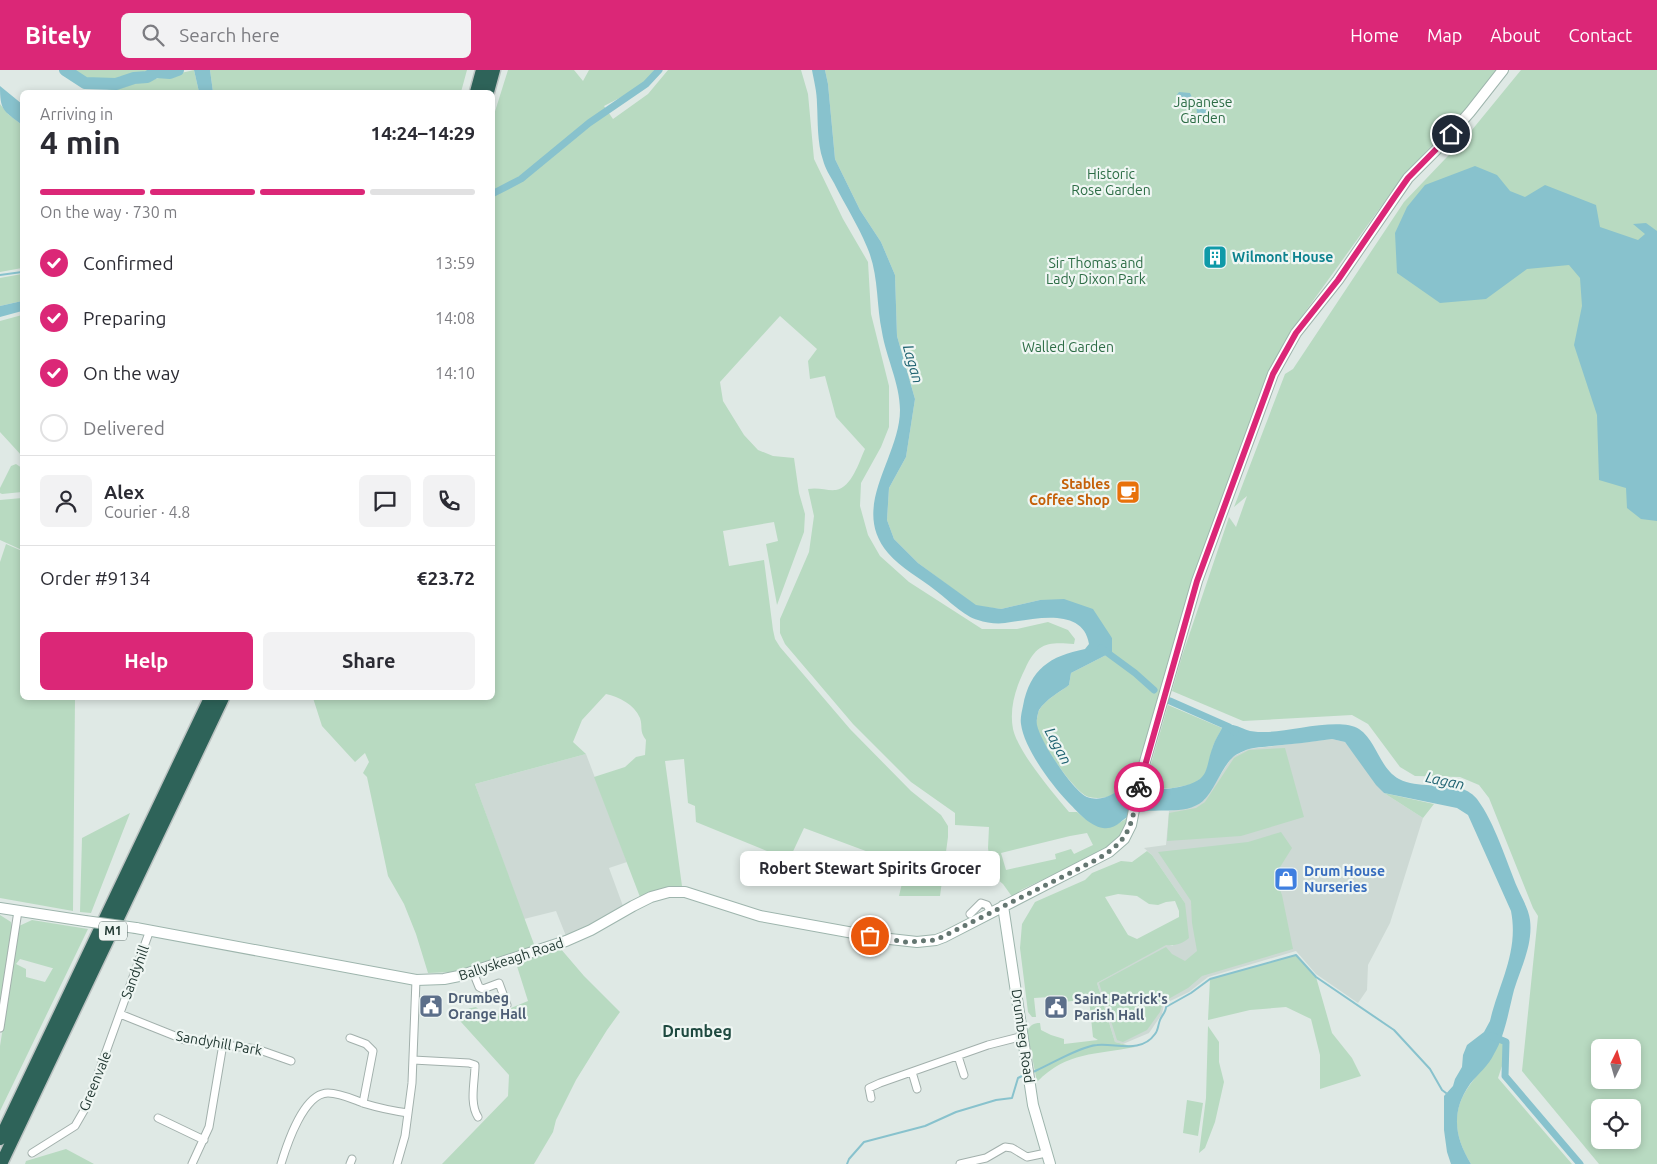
<!DOCTYPE html>
<html lang="en">
<head>
<meta charset="utf-8">
<style>
	body { margin:0; font-family:Ubuntu,sans-serif; background:#f2f2f3; color:#2b2b33; height:100vh; display:flex; flex-direction:column; font-size:19px; white-space:nowrap }
	* { box-sizing:border-box; margin:0 }
	p { font-size:16px; color:#7c7c81 }
	.icon { flex:none; width:28px; height:28px; fill:none; stroke:currentColor; stroke-width:2; stroke-linecap:round; stroke-linejoin:round }
	.map { position:relative; flex:1; overflow:hidden }
	.details { position:absolute; left:20px; top:20px; width:475px; height:610px; display:flex; flex-direction:column; background:#fff; border-radius:8px; box-shadow:0 2px 8px #0003 }
	.details>* { flex:none }
	.needle { width:32px; rotate:5deg }
	.tools { position:absolute; left:1591px; top:969px; display:grid; gap:10px }
	.tools a { display:grid; place-items:center; width:50px; height:50px; border-radius:8px; background:#fff; box-shadow:0 2px 8px #0003; font-size:25px }
	.pin { position:absolute; display:grid; place-items:center; width:42px; height:42px; color:#fff; margin:-21px; border:2px solid #fff; border-radius:50%; box-shadow:0 1px 5px #0007 }
	.courier { position:absolute; display:grid; place-items:center; width:50px; height:50px; margin:-25px; border:4px solid #db2777; border-radius:50%; background:#fff; color:#222; box-shadow:0 1px 6px #0007 }
	.bubble { position:absolute; height:35px; border-radius:8px; background:#fff; box-shadow:0 2px 8px #0003; font-size:16px; font-weight:700; line-height:35px; text-align:center }
	.overview em { font-style:normal; font-weight:700 }
	.overview div { display:flex; flex-direction:column-reverse }
	.overview { display:flex; align-items:center; justify-content:space-between; height:85px; padding:0 20px }
	h1 { font-size:32px; font-weight:700; line-height:38px }
	.bar { display:grid; grid-template-columns:repeat(4,1fr); gap:8px 5px; align-content:center; height:60px; padding:0 20px }
	.bar i { height:6px; border-radius:4px; background:#e1e1e2 }
	.bar .current { background:#db2777 }
	.bar p { grid-column:span 4 }
	.line { display:flex; align-items:center; gap:12px; padding:0 20px; border-top:1px solid #e1e1e2 }
	.line div { flex:1 }
	.round { display:grid; place-items:center; flex:none; width:52px; height:52px; border-radius:8px; background:#f2f2f3 }
	ol { padding:0 20px; list-style:none }
	li { display:flex; align-items:center; gap:15px; height:55px }
	li p { margin-inline-start:auto }
	li .icon { padding:5px; border-radius:50%; background:#db2777; color:#fff; stroke-width:4 }
	li:last-child { color:#7c7c81 }
	li i { width:28px; height:28px; border:2px solid #e1e1e2; border-radius:50% }
	.cta { display:flex; gap:10px; margin-top:auto; padding:10px 20px }
	.cta a { flex:1; height:58px; border-radius:8px; background:#db2777; color:#fff; font-size:20px; font-weight:700; line-height:58px; text-align:center }
	.cta a+a { background:#f2f2f3; color:#2b2b33 }
	header { display:flex; align-items:center; gap:30px; box-sizing:border-box; height:70px; padding:0 25px; background:#db2777; color:#fff }
	header strong { font-size:24px }
	nav { display:flex; gap:28px; margin-inline-start:auto; font-size:18px }
	.search { width:350px; height:45px; background:#f2f2f3; display:flex; align-items:center; gap:12px; box-sizing:border-box; padding:0 18px; border-radius:8px; color:#7c7c81; font-size:19px }
	.map>svg:first-child { display:block }
	.built { fill:#cdd9d4 }
	.green { fill:#b8dac1; fill-rule:evenodd }
	.water { fill:#88c2cd }
	.lines { fill:none; stroke-linecap:round; stroke-linejoin:round }
	.stream { stroke:#88c2cd; stroke-width:2 }
	.canal { stroke:#88c2cd; stroke-width:7 }
	.river { stroke:#88c2cd; stroke-width:12 }
	.street-casing { stroke:#a2b0ac; stroke-width:9 }
	.secondary-casing { stroke:#9eb5ad; stroke-width:12 }
	.highway-casing { stroke:#bcc3c2; stroke-width:15 }
	.street { stroke:#fff; stroke-width:7 }
	.secondary { stroke:#fff; stroke-width:10 }
	.highway { stroke:#2e6359; stroke-width:12 }
	.secondary-bridge-casing { stroke:#9eb5ad; stroke-width:12; stroke-linecap:butt }
	.secondary-bridge { stroke:#fff; stroke-width:10 }
	.done { stroke:#647671; stroke-width:5; stroke-dasharray:0 9 }
	.route { stroke:#db2777; stroke-width:6 }
	.labels { text-anchor:middle; stroke-width:4.5; stroke-linejoin:round; paint-order:stroke }
	.shield { fill:#eff6f3; stroke:#5f716c; stroke-width:1 }
	.shield-label { font-size:12px; font-weight:bold; fill:#213832 }
	.park-label { font-size:14px; fill:#2d6d46; stroke:#eff6f3 }
	.culture-label { font-size:14px; font-weight:bold; fill:#0d838f; stroke:#eff6f3; text-anchor:start }
	.food-label { font-size:14px; font-weight:bold; fill:#c56008; stroke:#eff6f3; text-anchor:end }
	.shop-label { font-size:14px; font-weight:bold; fill:#366cbe; stroke:#eff6f3; text-anchor:start }
	.street-label { font-size:14px; fill:#213832; stroke:#eff6f3 }
	.service-label { font-size:14px; font-weight:bold; fill:#4e5e75; stroke:#eff6f3; text-anchor:start }
	.water-label { font-size:15px; font-style:italic; fill:#1e6271; stroke:#eff6f3 }
	.quarter-label { font-size:16px; font-weight:bold; fill:#1e493f; stroke:#eff6f3 }
</style>
</head>
<body>
<header>
<strong>Bitely</strong>
<div class="search"><svg class="icon" aria-label="search" viewBox="0 0 24 24"><circle cx="10" cy="10" r="6"/><path d="M15 15l6 6"/></svg>Search here</div>
<nav><a>Home</a><a>Map</a><a>About</a><a>Contact</a></nav>
</header>
<div class="map">
<svg width="1657" height="1094" viewBox="0 0 1657 1094">
	<rect width="100%" height="100%" fill="#dfe9e5"/>
	<path class="built" d="M1332,669l13,3 39,51 39,25 -33,105 -22,42 -1,25 -9,13 -42,-29 -20,-23 -88,26 -19,15 -25,12 -2,10 -13,19 -26,11 -8,-2 -18,-59 69,-39 7,2 12,-43 -33,-48 -8,-7 22,-3 3,-34 25,-5 10,-6 28,-43 17,-8z
		M586,684l41,108 -18,6 14,38 -31,18 -26,12 -10,-25 -32,8 -49,-135z"/>
	<path class="green" d="M70,0h84l-36,7 -2,4 -32,-1z
		M194,0l5,22h-86l-6,-2z
		M210,0h257l-6,22h-248z
		M508,0h66l9,11 6,-11h67l-15,17 -37,19 9,13 35,-25 20,-24h133l7,24 6,65 29,60 25,43 3,52 18,72v41l-8,20 -20,36 -1,23 8,29 12,21 29,26 73,47h35l31,-7 20,8 7,9 -1,5c-27,-2 -37,-1 -49,25 -9,18 -16,39 -12,60 5,23 40,64 56,83h8c20,17 34,21 54,2l-13,30 -97,46 -8,8 -10,-14 -11,-9 -4,-27 1,-21 -34,-2v-12l-44,-31 -58,-58 -68,-80 -5,-11v-14l29,-67 5,-36 -6,-27c11,-2 19,2 28,1 16,-3 23,-28 29,-41l-29,-32 -11,-41 -15,3 -2,-18 9,-12 -37,-33 -60,66 3,19 21,34 14,15 15,6 21,2 5,35 6,21 -1,18 -27,73 -11,-61 12,-3 -4,-19 -51,9 6,35 35,-6 9,70 2,9 5,8 70,82 61,62 30,24 7,11v11l-8,59h-41l7,-30 -102,-38 -15,32 -93,-38 -1,-16 -7,-3 -4,-44 -19,2 17,125 -25,5 -17,6 -46,-120 31,-10 11,-10 9,-2 1,-15c-7,-9 -3,-13 -6,-22 -6,-14 -21,-21 -34,-24l-24,26 -9,22 13,12 -111,30 60,163 -83,25 -24,1 -12,-39 -12,-30 -16,-28 -21,-99 -4,-4 6,-11 -4,-9 -10,9 -33,-36 -9,-28h179v-577zM1087,763l6,12 -19,9 -3,-5 -16,5 1,5 -50,11 -5,-17 69,-17z
		M825,0h672l-31,39 -63,67 -111,154 -23,42 -108,334 -27,76c-9,0 -12,8 -19,12 -7,4 -18,5 -26,3 -14,-3 -51,-58 -53,-73 0,-3 2,-8 2,-11 4,-12 22,-21 31,-28l2,-12 41,-21v-14l-72,-38 -39,9 -25,-3 -58,-43 -24,-24 -7,-19 2,-32 17,-31 9,-58 -18,-63 -2,-61 -14,-33 -21,-32 -25,-51 -7,-75z
		M1521,0h136v1094h-58l-77,-93 16,-155 -5,-8 -44,-110 -10,-13 -19,-8 -45,-1 -15,-9 -32,-43 -16,-9 -109,6 -71,-30 10,-35 47,-139 7,10 11,-31 -13,11 51,-133 8,-5 111,-167 63,-66zM1600,978h32v32h-32zM1600,1038h32v32h-32z
		M0,34l8,10 14,11v143l-22,4z
		M22,204v27l-22,5v-28z
		M22,245v141l-22,-24v-111z
		M16,394l6,4v24l-20,2 -2,-1v-5l11,-22z
		M22,428v52l-22,-10v-40z
		M6,474l16,7v147h53l-2,213 -73,-13v-336z
		M1168,635l54,23 -9,18 -4,18 -5,12 -11,8 -20,4 -18,1 -10,-4z
		M1285,678l19,69 -63,19 -74,5 2,-28 27,-5 9,-6 29,-44 15,-8z
		M1384,723l50,11 -11,14z
		M130,743l-39,100 -11,-1 2,-74z
		M1281,762l11,16 -15,24 -1,7 6,16 11,54 -91,27 -14,12 -25,14 -3,10 -13,18 -24,12 -6,-2 -18,-57 67,-36 6,7 13,7 12,-10 -5,-28 -1,-22 -33,-49 90,-10z
		M1147,781l5,4 33,48 4,35c-7,6 -14,8 -23,7l-69,38 18,59 20,5c-39,8 -68,4 -98,35l-10,-51c4,-6 6,-8 13,-8l1,7 10,5 13,4v5l34,-4 -5,-3 -4,-38 -25,3 -1,-3 -12,1 -1,-3 -16,1 2,19h-4l-4,-5 -8,-64 2,-24 13,-22 50,-22 7,-7 29,-12 11,1zM1118,824l19,2 12,8 9,1 8,-3 9,-1 4,10v6l-42,22 -9,-4 -23,-38z
		M0,845l11,7 1,6 -12,79z
		M32,850l56,9 -88,182v-65l19,-120zM20,889l32,9h1l-8,14 -19,-5v-8l-10,-5z
		M560,878l24,28 36,36 -13,18 -31,50 -20,40 -3,12 -19,32h-92l66,-68 1,-21 -57,-63 24,-5 11,11 41,-17 -12,-38z
		M1296,885l20,22 16,56 20,25 9,18 -41,13v-34l-9,-36 -25,-12 -36,3 -42,10 2,-41z
		M1208,956l11,16v20l5,20 -9,40 -10,26 -6,5 7,-55z
		M1499,971l4,3 2,13 -7,21 74,86h-101c-17,-28 -21,-54 1,-82 11,-15 21,-23 27,-41z
		M1187,1030l16,3 -5,33 -15,-3z
		M66,1079l28,15h-69l1,-3z"/>
	<path class="water" d="M194,0h16l3,22h-14z
		M812,0h13l3,14 7,75 25,51 21,32 14,33 2,61 18,63 -9,58 -17,31 -2,32 7,19 24,24 58,42 25,4 39,-9 24,-1 29,10 19,29v14l-41,21 -2,12c-9,7 -23,14 -30,25 -1,3 -3,11 -2,15 3,16 36,66 50,72 16,6 31,-5 42,-15 10,0 17,5 26,7 8,1 17,-1 24,-2 32,-7 25,-16 34,-41 2,-6 6,-12 9,-18 3,-1 7,-3 11,-3 6,1 12,5 17,6 5,1 11,1 16,1 23,0 74,-15 93,-3 18,12 20,39 40,50 19,10 43,3 63,10 5,1 12,6 15,10 18,24 29,62 41,90 4,9 11,21 12,31 3,25 -9,47 -16,70 -5,19 -9,46 -20,64 -5,11 -16,20 -24,30 -19,27 -16,52 1,80h-20l-4,-12 -3,-22v-34l9,-10 2,-7 7,-12 1,-12 4,-10 17,-13 6,-11c9,-38 29,-69 21,-110l-43,-96 -11,-7 -73,-15 -8,-8 -31,-43 -13,-3c-20,3 -40,5 -60,7 -8,1 -18,1 -26,4 -4,2 -10,4 -13,7 -12,11 -18,33 -30,44 -19,16 -48,5 -70,13 -11,4 -16,16 -30,14 -14,-2 -26,-17 -36,-27 -16,-17 -43,-53 -46,-77 -1,-6 1,-13 2,-18 7,-37 27,-50 62,-57l4,-5c-6,-39 -59,-24 -84,-21 -8,1 -19,0 -27,-3 -13,-3 -31,-21 -43,-30 -15,-12 -34,-22 -47,-37 -39,-46 12,-95 12,-143 0,-26 -14,-53 -18,-78 -6,-28 -3,-58 -15,-85 -9,-22 -22,-42 -33,-64 -4,-7 -9,-15 -11,-23 -6,-18 -5,-38 -6,-56 0,-12 -3,-23 -5,-34z
		M0,16l22,18v21c-19,-15 -22,-14 -22,-39z
		M1179,22l11,1 3,7h8l5,10v5l-2,1 -7,-3 -1,-9 -5,-2 -5,3 -8,-3 -2,-6z
		M1475,96l22,9 13,16 15,6 20,-12 51,20 4,22 38,13 7,-6 -12,-10 13,-1 11,8v290l-16,-2 -14,-11 -1,-20 -27,-8 -2,-65 -23,-70 8,-39 -2,-28 -11,-13 -42,4 -41,30 -46,4 -43,-30 -2,-40 12,-26 18,-22z
		M22,231v10l-22,6v-11z"/>
	<g class="lines">
		<path class="stream" d="M0,205l22,-3
			M1033,1002c16,-7 48,-26 64,-27 19,-2 44,9 58,-11 3,-3 3,-9 5,-14 2,-5 6,-8 6,-13l25,-14 19,-14 86,-24 20,22 78,53 36,39 12,21 4,3
			M847,1094l2,-5 15,-17 61,-16 31,-14 40,-12 16,-2 6,-20 6,-3"/>
		<path class="canal" d="M492,124l29,-15 68,-56 57,-39 13,-14
			M1101,578l34,25 19,17
			M1170,631l59,26 6,5
			M1492,966l14,6 -1,34 75,88"/>
		<path class="river" d="M65,0l20,13 31,1 18,-6 13,-1 9,-5 14,1 8,-3"/>
		<g class="street-casing">
			<path id="street" d="M970,844l11,-11 6,2 4,8
				M473,902l6,15 4,2 16,-6 8,22
				M120,944l65,26 72,9 34,12
				M0,958l18,-117
				M350,968l16,6 7,7 -10,52
				M958,986l6,19
				M413,990l56,3 6,2c0,16 -6,38 3,52
				M912,1002l5,17
				M871,1028l-2,-10 11,-5 108,-38 35,-9
				M158,1048l46,22
				M32,1083l43,-27 11,-19 64,-177
				M192,1094l17,-37 14,-83
				M281,1094c6,-20 23,-71 47,-71 13,0 26,7 38,11 13,4 28,7 42,9
				M350,1094l2,-5
				M397,1094l8,-28 7,-53 4,-103
				M960,1094l26,-6 19,-11 7,1 15,9 19,-4"/>
		</g>
		<g class="secondary-casing">
			<path id="secondary" d="M1003,836l30,199 17,59
				M0,838l85,13
				M136,858l280,52 28,-1 15,-3 107,-35 25,-11 42,-24 18,-9 18,-5h16l75,24 121,22 36,4 19,-2 8,-3 165,-85 15,-13 7,-14 9,-46 57,-198 76,-207 23,-41 42,-53 70,-102 33,-33 29,-33 33,-42"/>
		</g>
		<g class="highway-casing">
			<path id="highway" d="M476,22l6,-22
				M488,22l6,-22
				M0,1069l210,-441
				M1,1094l222,-466"/>
		</g>
		<use href="#street" class="street"/>
		<use href="#secondary" class="secondary"/>
		<use href="#highway" class="highway"/>
		<g class="secondary-bridge-casing">
			<path id="secondary-bridge" d="M85,851l51,7"/>
		</g>
		<use href="#secondary-bridge" class="secondary-bridge"/>
	</g>
	<g class="lines">
		<path class="done" d="M870,866l36,6 30,-2 160,-80c36,-21 35,-35 43,-73"/>
		<path class="route" d="M1139,717l58,-206 76,-207 23,-41 42,-53 58,-85 12,-17 43,-44"/>
	</g>
	<defs>
		<g id="building-square" transform="scale(1.25)"><rect x="-9" y="-9" width="18" height="18" rx="4" fill="#0f9aa8" stroke="#eff6f3"/><path d="M-4-6H4V6H1V3H-1V6H-4ZM-2.5-4.3h1.7v1.8h-1.7ZM.8-4.3h1.7v1.8H.8ZM-2.5-1h1.7V.8h-1.7ZM.8-1h1.7V.8H.8Z" fill="#fff"/></g>
		<g id="cafe-square" transform="scale(1.25)"><rect x="-9" y="-9" width="18" height="18" rx="4" fill="#e8710a" stroke="#eff6f3"/><path d="M-5.5-4.5H6V0H3Q3 3.5 0 3.5H-2.5Q-5.5 3.5-5.5 0ZM3-3.2v2h1.7v-2ZM-6 4.5H4V6H-6Z" fill="#fff"/></g>
		<g id="shop-square" transform="scale(1.25)"><rect x="-9" y="-9" width="18" height="18" rx="4" fill="#3f7fe0" stroke="#eff6f3"/><path d="M-5-2.5h2.3a2.7 3.5 0 0 1 5.4 0H5L5.5 6h-11ZM-1.5-2.5h3a1.5 2.3 0 0 0-3 0Z" fill="#fff"/></g>
		<g id="civic-square" transform="scale(1.25)"><rect x="-9" y="-9" width="18" height="18" rx="4" fill="#5c6f8a" stroke="#eff6f3"/><path d="M-.6-6.5H3V-4.5H.6V-3L4-1V1h2V6H-6V1h2V-1L-.6-3ZM-1.2 2.5V6h2.4V2.5Z" fill="#fff"/></g>
	</defs>
	<g fill-rule="evenodd">
		<use href="#building-square" x="1215" y="187"/>
		<use href="#cafe-square" x="1128" y="422"/>
		<use href="#shop-square" x="1286" y="809"/>
		<use href="#civic-square" x="431" y="936"/>
		<use href="#civic-square" x="1056" y="937"/>
	</g>
	<g class="labels">
		<rect class="shield" x="99" y="851.5" width="28" height="19" rx="4"/>
		<g class="shield-label">
			<text x="113" y="865">M1</text>
		</g>
		<g class="park-label">
			<text x="1203" y="37">Japanese<tspan x="1203" dy="16">Garden</tspan></text>
			<text x="1111" y="109">Historic<tspan x="1111" dy="16">Rose Garden</tspan></text>
			<text x="1096" y="198">Sir Thomas and<tspan x="1096" dy="16">Lady Dixon Park</tspan></text>
			<text x="1068" y="282">Walled Garden</text>
		</g>
		<g class="culture-label">
			<text x="1232" y="192">Wilmont House</text>
		</g>
		<g class="food-label">
			<text x="1110" y="419">Stables<tspan x="1110" dy="16">Coffee Shop</tspan></text>
		</g>
		<g class="shop-label">
			<text x="1304" y="806">Drum House<tspan x="1304" dy="16">Nurseries</tspan></text>
		</g>
		<g class="street-label">
			<text transform="translate(511 889) rotate(-18)" y="5">Ballyskeagh Road</text>
			<text transform="translate(135 902) rotate(-70)" y="5">Sandyhill</text>
			<text transform="translate(1023 966) rotate(82)" y="5">Drumbeg Road</text>
			<text transform="translate(219 973) rotate(10)" y="5">Sandyhill Park</text>
			<text transform="translate(95 1011) rotate(-68)" y="5">Greenvale</text>
		</g>
		<g class="service-label">
			<text x="448" y="933">Drumbeg<tspan x="448" dy="16">Orange Hall</tspan></text>
			<text x="1074" y="934">Saint Patrick's<tspan x="1074" dy="16">Parish Hall</tspan></text>
		</g>
		<g class="water-label">
			<text transform="translate(913 294) rotate(74)" y="5">Lagan</text>
			<text transform="translate(1058 676) rotate(62)" y="5">Lagan</text>
			<text transform="translate(1445 711) rotate(12)" y="5">Lagan</text>
		</g>
		<g class="quarter-label">
			<text x="697" y="967">Drumbeg</text>
		</g>
	</g>
</svg>
<div class="tools">
<a><svg class="needle" viewBox="-14 -14 28 28"><path d="M0-13l5 13h-10z" fill="#e53935"/><path d="M0 13l5-13h-10z" fill="#7c7c81"/></svg></a>
<a><svg class="icon" aria-label="locate" viewBox="0 0 24 24"><circle cx="12" cy="12" r="6"/><path d="M12 2v4M12 18v4M2 12h4M18 12h4"/></svg></a>
</div>
<div class="pin" style="left:870px;top:866px;background:#ea580c"><svg class="icon" aria-label="bag" viewBox="0 0 24 24"><path d="M5 8h14l-1 12H6zM9 8a3 3 0 0 1 6 0"/></svg></div>
<div class="pin" style="left:1451px;top:64px;background:#1f2937"><svg class="icon" aria-label="home" viewBox="0 0 24 24"><path d="M3 11l9-7 9 7M6 9v11h12V9"/></svg></div>
<div class="courier" style="left:1139px;top:717px"><svg class="icon" aria-label="bike" viewBox="0 0 24 24"><circle cx="6" cy="16" r="4"/><circle cx="18" cy="16" r="4"/><path d="M6 16l4-8h5l3 8M10 8l3 8H6M13 5h3"/></svg></div>
<div class="bubble" style="left:740px;top:781px;width:260px">Robert Stewart Spirits Grocer</div>
<section class="details">
<div class="overview"><div><h1>4 min</h1><p>Arriving in</p></div><em>14:24–14:29</em></div>
<div class="bar"><i class="current"></i><i class="current"></i><i class="current"></i><i></i><p>On the way · 730 m</p></div>
<ol>
<li><svg class="icon" aria-label="check" viewBox="0 0 24 24"><path d="M5 12l5 5 9-10"/></svg>Confirmed<p>13:59</p></li>
<li><svg class="icon" aria-label="check" viewBox="0 0 24 24"><path d="M5 12l5 5 9-10"/></svg>Preparing<p>14:08</p></li>
<li><svg class="icon" aria-label="check" viewBox="0 0 24 24"><path d="M5 12l5 5 9-10"/></svg>On the way<p>14:10</p></li>
<li><i></i>Delivered</li>
</ol>
<div class="line" style="height:90px"><a class="round"><svg class="icon" aria-label="person" viewBox="0 0 24 24"><circle cx="12" cy="8" r="4"/><path d="M4 21q1-7 8-7t8 7"/></svg></a><div><b>Alex</b><p>Courier · 4.8</p></div><a class="round"><svg class="icon" aria-label="chat" viewBox="0 0 24 24"><path d="M4 5h16v11H9l-5 4z"/></svg></a><a class="round"><svg class="icon" aria-label="phone" viewBox="0 0 24 24"><path d="M5 4h4l2 5-3 2q2 4 5 5l2-3 5 2v4C11 20 4 13 5 4z"/></svg></a></div>
<div class="line" style="height:65px"><div>Order #9134</div><b>€23.72</b></div>
<div class="cta"><a>Help</a><a>Share</a></div>
</section>
</div>
</body>
</html>
